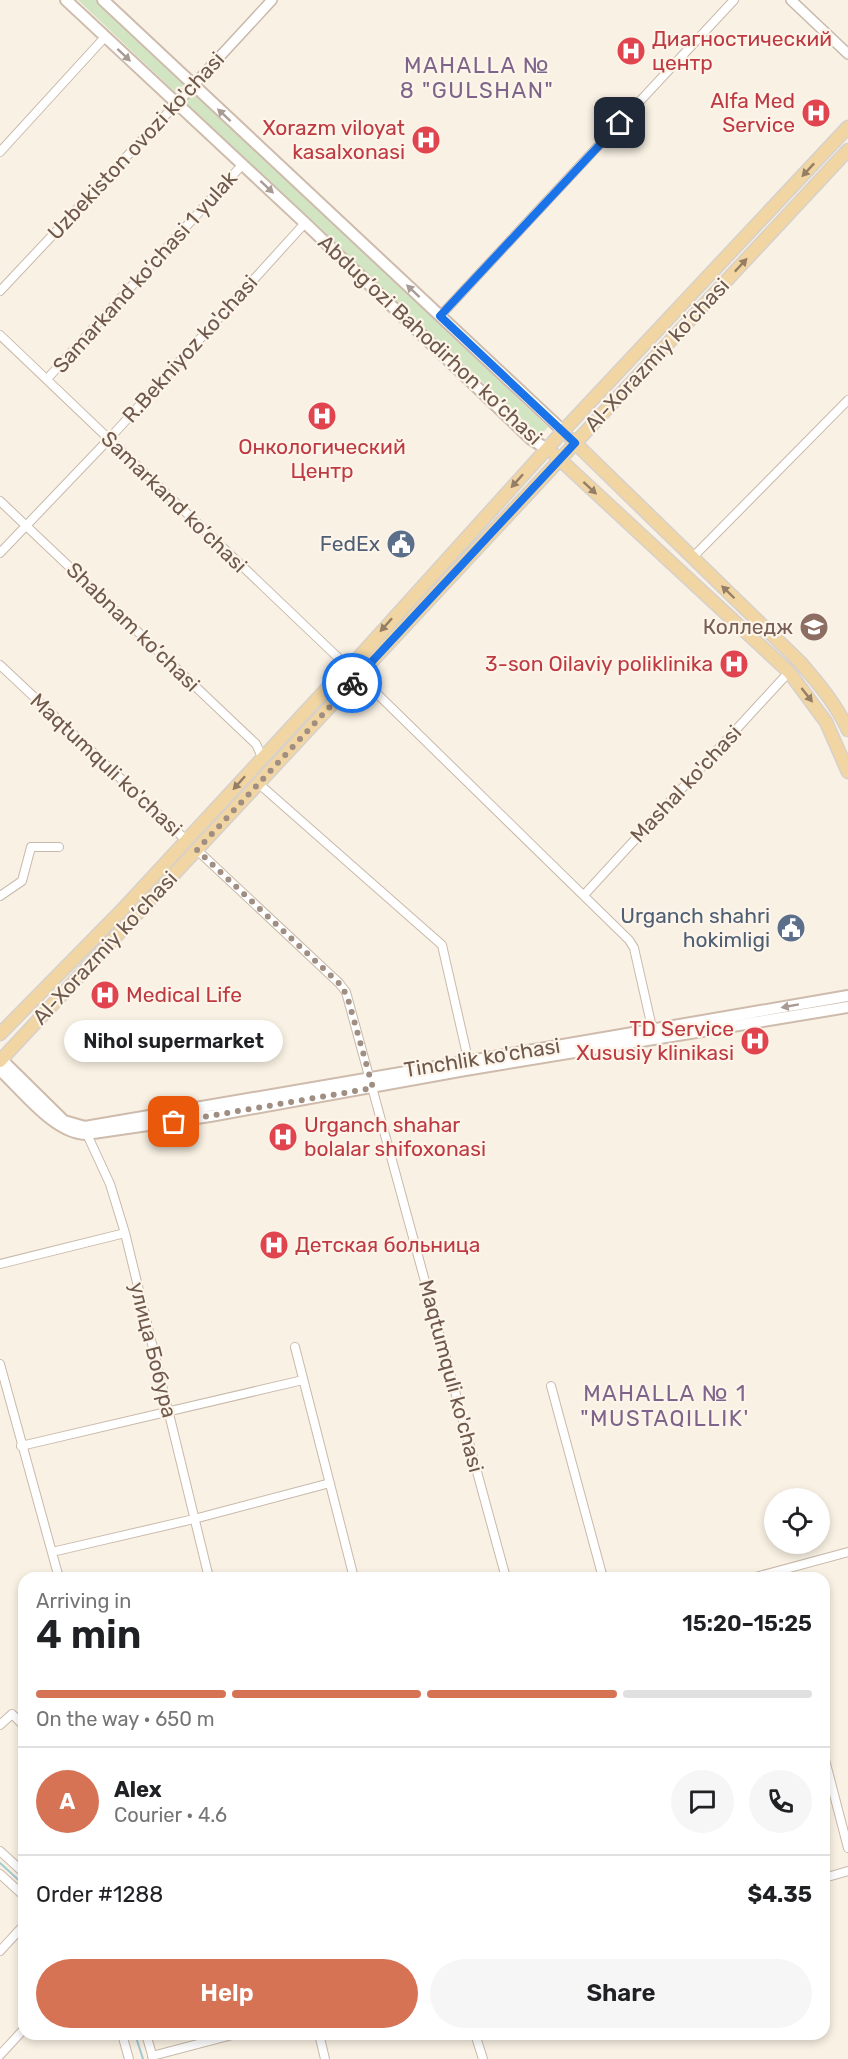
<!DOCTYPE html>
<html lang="en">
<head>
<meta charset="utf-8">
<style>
	body { margin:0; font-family:Rubik,sans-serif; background:#f6f6f6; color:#202124; height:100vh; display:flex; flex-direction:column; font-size:22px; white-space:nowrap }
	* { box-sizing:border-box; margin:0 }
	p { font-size:20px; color:#757577 }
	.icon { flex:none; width:33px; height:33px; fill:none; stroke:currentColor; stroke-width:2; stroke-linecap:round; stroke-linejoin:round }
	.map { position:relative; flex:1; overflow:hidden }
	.details { position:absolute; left:18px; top:1572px; width:812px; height:468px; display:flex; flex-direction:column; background:#fff; border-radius:18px; box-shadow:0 3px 9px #0003 }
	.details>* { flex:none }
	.controls { position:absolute; left:764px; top:1488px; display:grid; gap:12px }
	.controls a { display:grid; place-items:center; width:66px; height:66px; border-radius:50%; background:#fff; box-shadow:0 3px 9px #0003; font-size:30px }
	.pin { position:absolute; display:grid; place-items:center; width:51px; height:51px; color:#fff; margin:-26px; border-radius:12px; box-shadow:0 3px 9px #0006 }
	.courier { position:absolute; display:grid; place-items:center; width:60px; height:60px; margin:-30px; border:4px solid #1a73e8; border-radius:50%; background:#fff; color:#222; box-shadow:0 2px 8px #0007 }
	.bubble { position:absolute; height:42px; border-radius:21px; background:#fff; box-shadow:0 3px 9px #0003; font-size:20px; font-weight:600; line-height:42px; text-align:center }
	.headline em { font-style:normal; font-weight:600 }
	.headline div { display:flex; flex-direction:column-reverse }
	.headline { display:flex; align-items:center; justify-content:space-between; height:102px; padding:0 18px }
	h1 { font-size:39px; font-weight:600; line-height:45px }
	.bar { display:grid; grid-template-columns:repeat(4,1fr); gap:9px 6px; align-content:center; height:72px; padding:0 18px }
	.bar i { height:8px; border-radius:4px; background:#e0e0e0 }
	.bar .selected { background:#d67355 }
	.bar p { grid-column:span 4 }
	.line { display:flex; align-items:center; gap:15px; padding:0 18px; border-top:2px solid #e0e0e0 }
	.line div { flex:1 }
	.round { display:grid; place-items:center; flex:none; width:63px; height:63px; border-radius:32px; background:#f6f6f6 }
	.primary-button { display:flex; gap:12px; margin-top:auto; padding:12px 18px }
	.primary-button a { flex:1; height:69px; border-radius:36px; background:#d67355; color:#fff; font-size:24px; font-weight:600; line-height:69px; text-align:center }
	.primary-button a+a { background:#f6f6f6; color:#202124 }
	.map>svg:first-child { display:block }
	.green { fill:#d1e5c3 }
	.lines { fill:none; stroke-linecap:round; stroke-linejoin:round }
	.stream { stroke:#a1c9d1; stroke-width:2 }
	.minor-casing { stroke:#c8b9ab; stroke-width:10 }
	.tertiary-casing { stroke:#c8b9ab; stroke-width:12 }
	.secondary-casing { stroke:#cebbac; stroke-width:14 }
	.primary-casing { stroke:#d6d1cd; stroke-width:15 }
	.minor { stroke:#fff; stroke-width:8 }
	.tertiary { stroke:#fff; stroke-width:9 }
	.secondary { stroke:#fff; stroke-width:10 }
	.primary { stroke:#f1d5a2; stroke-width:12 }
	.oneway { fill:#a89b94 }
	.oneway2 { fill:#957e66 }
	.done { stroke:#9f8e81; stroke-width:6; stroke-dasharray:0 10.8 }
	.route { stroke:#1a73e8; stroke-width:8 }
	.labels { text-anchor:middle; stroke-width:4.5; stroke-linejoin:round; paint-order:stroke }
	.health-label { font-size:21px; fill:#be3a42; stroke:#fdf5e9; text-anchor:start }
	.street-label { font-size:21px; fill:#6e594c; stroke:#fdf5e9 }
	.service-label { font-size:21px; fill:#4e5e75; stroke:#fdf5e9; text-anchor:end }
	.education-label { font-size:21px; fill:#785e54; stroke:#fdf5e9; text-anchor:end }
	.neighbourhood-label { font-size:22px; letter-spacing:1.5px; fill:#7e648b; stroke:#fdf5e9 }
</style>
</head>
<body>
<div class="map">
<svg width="848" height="2059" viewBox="0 0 848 2059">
	<rect width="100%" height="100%" fill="#f9f1e3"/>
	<path class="green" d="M78,0h19l86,82v4l-8,6z
		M194,94l4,1 350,332 -8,9 -353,-332v-4z"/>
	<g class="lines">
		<path class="stream" d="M0,1863l24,22
			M135,2034l8,25"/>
		<g class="minor-casing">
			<path id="minor" d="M0,152l105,-115
				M0,291l176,-187
				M440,316l294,-316
				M0,335l349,333
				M47,379l196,-215
				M0,501l256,243 6,13
				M0,553l109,-114 196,-216
				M692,558l156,-158
				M0,665l187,176
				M359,676l270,264 5,8 19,84
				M258,783l184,162 26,114
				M197,850l142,133 7,9 160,586
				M584,895l205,-223
				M0,896l22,-15 9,-34h28
				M85,1130l25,54 15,49 84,345
				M0,1264l125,-31
				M295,1347l59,231
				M0,1364l59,214
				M551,1386l52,192
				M21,1446l282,-66
				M52,1552l142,-33 136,-36
				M752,1578l96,-26
				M0,1725l12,-11 12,12
				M824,1756l24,92
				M0,1851l24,22
				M0,1874l24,22
				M824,1878l24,-7
				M0,1951l24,-26
				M122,2034l7,25
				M146,2034l7,24
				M319,2034l6,25
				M475,2034l8,25
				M0,2055l24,-26
				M152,2056l84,-22"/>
		</g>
		<g class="tertiary-casing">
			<path id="tertiary" d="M791,0l57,54
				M176,104l96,-104"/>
		</g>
		<g class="secondary-casing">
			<path id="secondary" d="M66,0l239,223 226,216 16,10
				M103,0l460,431
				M0,1058l64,63 21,6 763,-131
				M0,1070c23,21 54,63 86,64l124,-18 255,-46 383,-63"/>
		</g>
		<g class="primary-casing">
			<path id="primary" d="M571,439l229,223c18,21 36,42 48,68
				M555,455l234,217 37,50 22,50
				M0,1034l122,-124 222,-240 5,-2 214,-237 285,-304
				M0,1061l848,-911"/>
		</g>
		<use href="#minor" class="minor"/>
		<use href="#tertiary" class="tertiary"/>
		<use href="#secondary" class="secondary"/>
		<use href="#primary" class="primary"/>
	</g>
	<defs><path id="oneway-solid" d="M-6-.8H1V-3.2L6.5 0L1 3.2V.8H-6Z" transform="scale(1.5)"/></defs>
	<g class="oneway">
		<use href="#oneway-solid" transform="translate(124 55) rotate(43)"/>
		<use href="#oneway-solid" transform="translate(224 115) rotate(-137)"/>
		<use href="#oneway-solid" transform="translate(267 187) rotate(43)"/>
		<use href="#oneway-solid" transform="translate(413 291) rotate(-137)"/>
		<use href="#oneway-solid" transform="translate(790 1006) rotate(170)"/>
	</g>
	<g class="oneway2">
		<use href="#oneway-solid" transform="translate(808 170) rotate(133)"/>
		<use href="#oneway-solid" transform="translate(741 265) rotate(-47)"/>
		<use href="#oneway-solid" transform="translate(517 481) rotate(132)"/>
		<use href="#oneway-solid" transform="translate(590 488) rotate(43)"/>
		<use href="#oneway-solid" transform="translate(728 592) rotate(-136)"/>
		<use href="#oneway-solid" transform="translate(386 625) rotate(132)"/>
		<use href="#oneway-solid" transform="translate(807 695) rotate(52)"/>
		<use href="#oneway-solid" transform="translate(239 783) rotate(132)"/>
	</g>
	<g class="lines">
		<path class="done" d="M174,1122l199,-34 -25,-89 -6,-13 -145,-136 155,-167"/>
		<path class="route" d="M352,683l223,-240 -135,-127 180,-193"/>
	</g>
	<defs>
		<g id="hospital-disc" transform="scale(1.5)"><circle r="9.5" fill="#e0444e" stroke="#fdf5e9"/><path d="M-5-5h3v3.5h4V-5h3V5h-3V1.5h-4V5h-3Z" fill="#fff"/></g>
		<g id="civic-disc" transform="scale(1.5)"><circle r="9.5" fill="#5c6f8a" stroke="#fdf5e9"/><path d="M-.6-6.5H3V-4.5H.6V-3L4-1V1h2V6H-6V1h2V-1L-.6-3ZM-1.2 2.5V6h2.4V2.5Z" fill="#fff"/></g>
		<g id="university-disc" transform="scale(1.5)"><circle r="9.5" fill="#8d6e63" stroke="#fdf5e9"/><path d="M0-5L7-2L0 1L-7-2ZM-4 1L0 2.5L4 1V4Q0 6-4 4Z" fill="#fff"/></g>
	</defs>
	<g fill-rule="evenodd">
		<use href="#hospital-disc" x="631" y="51"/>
		<use href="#hospital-disc" x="816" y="113"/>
		<use href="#hospital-disc" x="426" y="140"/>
		<use href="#hospital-disc" x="322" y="416"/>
		<use href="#civic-disc" x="401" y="544"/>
		<use href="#university-disc" x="814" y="627"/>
		<use href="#hospital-disc" x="734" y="664"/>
		<use href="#civic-disc" x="791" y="928"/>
		<use href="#hospital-disc" x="105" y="995"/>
		<use href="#hospital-disc" x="755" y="1041"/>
		<use href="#hospital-disc" x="283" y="1137"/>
		<use href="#hospital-disc" x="274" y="1245"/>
	</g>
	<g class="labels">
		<g class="health-label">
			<text x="652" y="46">Диагностический<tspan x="652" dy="24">центр</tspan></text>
			<text x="795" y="108" text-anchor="end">Alfa Med<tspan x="795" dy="24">Service</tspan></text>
			<text x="405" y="135" text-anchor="end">Xorazm viloyat<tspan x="405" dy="24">kasalxonasi</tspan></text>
			<text x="322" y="454" text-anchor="middle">Онкологический<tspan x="322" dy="24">Центр</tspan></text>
			<text x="713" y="671" text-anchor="end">3-son Oilaviy poliklinika</text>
			<text x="126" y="1002">Medical Life</text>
			<text x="734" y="1036" text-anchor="end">TD Service<tspan x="734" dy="24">Xususiy klinikasi</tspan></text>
			<text x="304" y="1132">Urganch shahar<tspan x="304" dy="24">bolalar shifoxonasi</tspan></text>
			<text x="295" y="1252">Детская больница</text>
		</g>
		<g class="street-label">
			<text transform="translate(136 146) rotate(-47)" y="7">Uzbekiston ovozi ko'chasi</text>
			<text transform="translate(145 272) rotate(-48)" y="7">Samarkand ko’chasi 1 yulak</text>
			<text transform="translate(430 340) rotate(43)" y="7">Abdug’ozi Bahodirhon ko’chasi</text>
			<text transform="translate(190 349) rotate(-48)" y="7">R.Bekniyoz ko'chasi</text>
			<text transform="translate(657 355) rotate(-47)" y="7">Al-Xorazmiy ko’chasi</text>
			<text transform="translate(174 502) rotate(44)" y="7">Samarkand ko’chasi</text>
			<text transform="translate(133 627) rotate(44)" y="7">Shabnam ko’chasi</text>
			<text transform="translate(106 765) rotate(43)" y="7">Maqtumquli ko'chasi</text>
			<text transform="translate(686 784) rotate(-47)" y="7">Mashal ko'chasi</text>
			<text transform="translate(105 948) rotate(-47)" y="7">Al-Xorazmiy ko’chasi</text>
			<text transform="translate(482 1058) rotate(-9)" y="7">Tinchlik ko'chasi</text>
			<text transform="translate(153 1350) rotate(76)" y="7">улица Бобура</text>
			<text transform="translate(451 1376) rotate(75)" y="7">Maqtumquli ko'chasi</text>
		</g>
		<g class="service-label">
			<text x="380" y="551">FedEx</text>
			<text x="770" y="923">Urganch shahri<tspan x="770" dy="24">hokimligi</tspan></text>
		</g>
		<g class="education-label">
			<text x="793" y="634">Колледж</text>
		</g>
		<g class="neighbourhood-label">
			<text x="477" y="73">MAHALLA №<tspan x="477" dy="25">8 "GULSHAN"</tspan></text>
			<text x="665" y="1401">MAHALLA № 1<tspan x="665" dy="25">"MUSTAQILLIK'</tspan></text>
		</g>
	</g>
</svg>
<div class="controls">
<a><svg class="icon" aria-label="locate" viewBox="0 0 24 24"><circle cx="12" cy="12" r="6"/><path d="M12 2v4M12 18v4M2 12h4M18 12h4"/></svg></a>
</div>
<div class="pin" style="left:174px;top:1122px;background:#ea580c"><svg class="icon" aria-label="bag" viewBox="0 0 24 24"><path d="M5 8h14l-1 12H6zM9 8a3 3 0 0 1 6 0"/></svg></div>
<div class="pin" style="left:620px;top:123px;background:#1f2937"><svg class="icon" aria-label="home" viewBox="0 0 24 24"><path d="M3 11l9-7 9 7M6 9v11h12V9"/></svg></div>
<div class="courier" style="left:352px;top:683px"><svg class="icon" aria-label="bike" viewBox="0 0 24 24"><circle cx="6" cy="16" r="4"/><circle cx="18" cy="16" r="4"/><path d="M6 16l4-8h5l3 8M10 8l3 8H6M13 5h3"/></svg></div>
<div class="bubble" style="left:64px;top:1020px;width:219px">Nihol supermarket</div>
<section class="details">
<div class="headline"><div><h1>4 min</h1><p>Arriving in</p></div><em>15:20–15:25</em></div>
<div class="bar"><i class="selected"></i><i class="selected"></i><i class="selected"></i><i></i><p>On the way · 650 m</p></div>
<div class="line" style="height:108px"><b class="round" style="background:#d67355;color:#fff">A</b><div><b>Alex</b><p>Courier · 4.6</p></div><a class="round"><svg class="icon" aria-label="chat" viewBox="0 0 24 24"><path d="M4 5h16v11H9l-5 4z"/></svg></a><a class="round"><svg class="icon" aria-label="phone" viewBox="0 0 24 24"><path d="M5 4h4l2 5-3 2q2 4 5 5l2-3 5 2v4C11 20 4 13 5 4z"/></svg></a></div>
<div class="line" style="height:78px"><div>Order #1288</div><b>$4.35</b></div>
<div class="primary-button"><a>Help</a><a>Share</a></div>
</section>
</div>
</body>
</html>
